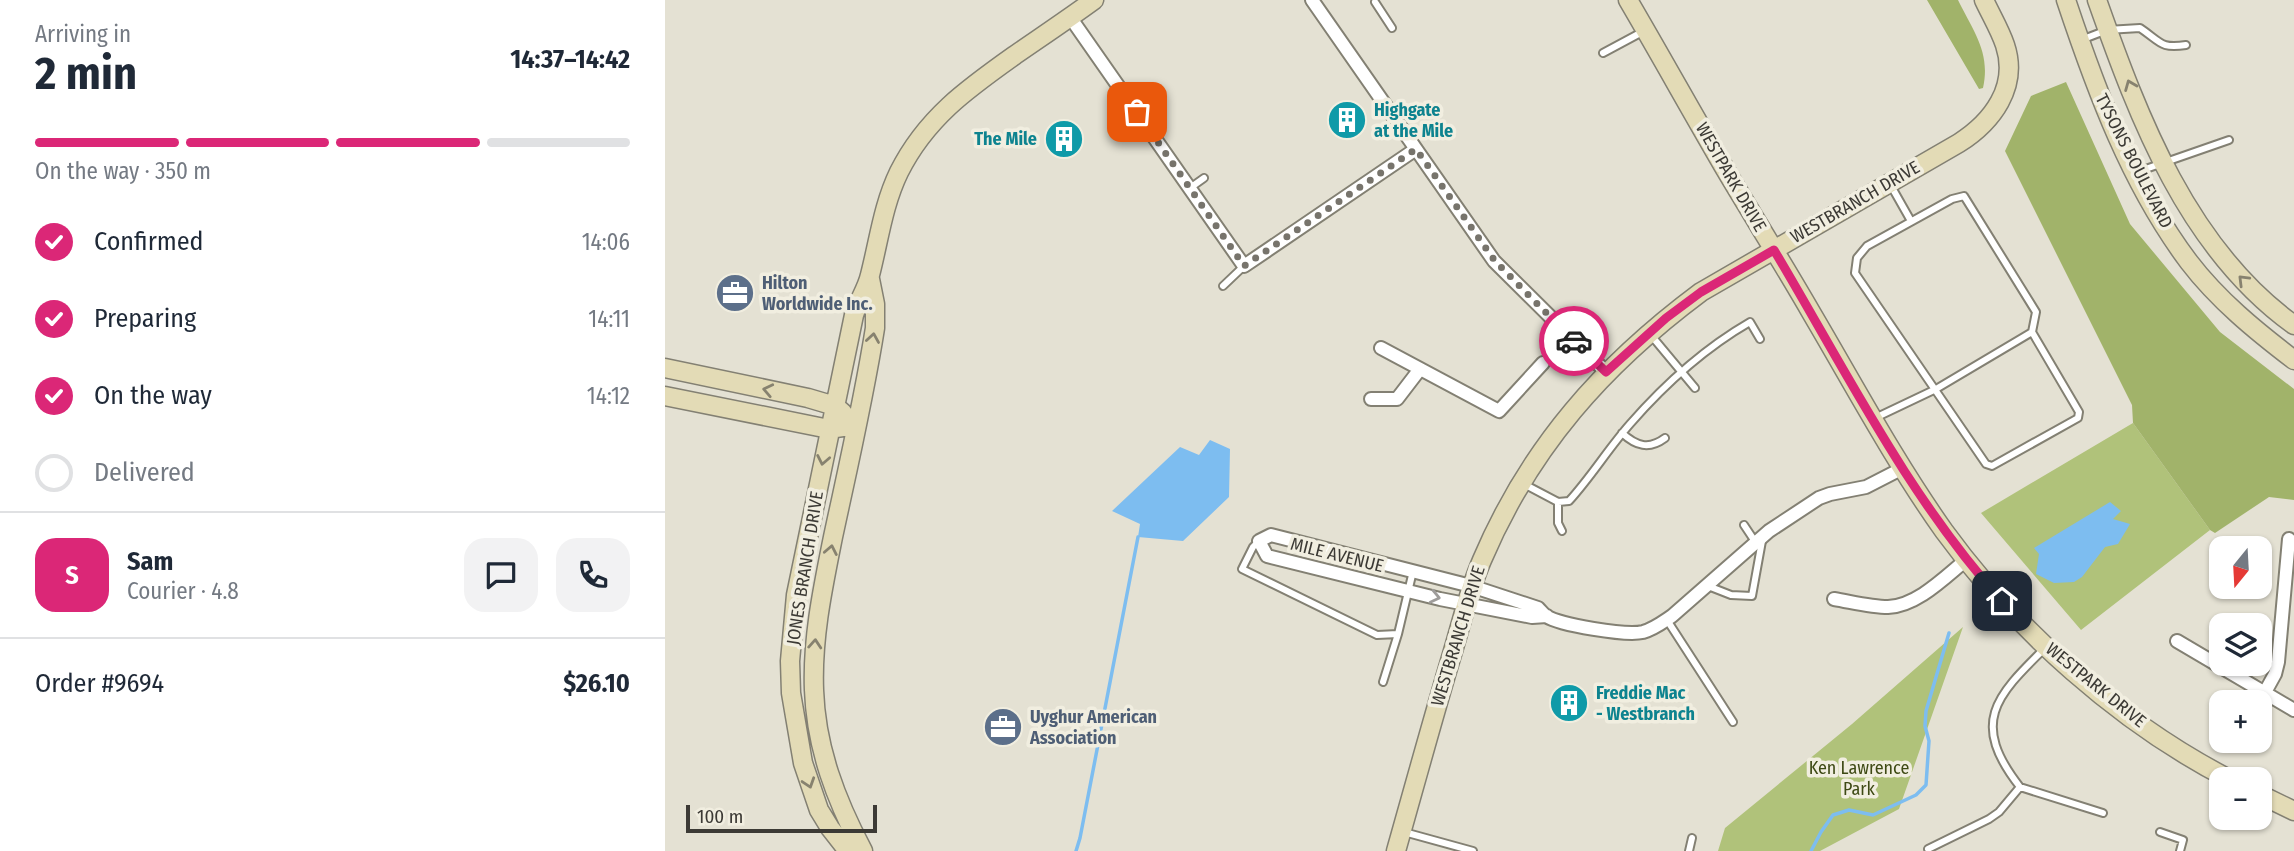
<!DOCTYPE html>
<html lang="en">
<head>
<meta charset="utf-8">
<style>
	body { margin:0; font-family:"Fira Sans Condensed",sans-serif; background:#f2f2f3; color:#1f2937; height:100vh; display:flex; flex-direction:column; font-size:26px; white-space:nowrap }
	* { box-sizing:border-box; margin:0 }
	p { font-size:23px; color:#747a83 }
	.icon { flex:none; width:38px; height:38px; fill:none; stroke:currentColor; stroke-width:2; stroke-linecap:round; stroke-linejoin:round }
	.map { position:relative; flex:1; overflow:hidden }
	.sheet { display:flex; flex-direction:column; background:#fff; width:665px }
	.sheet>* { flex:none }
	.needle { width:46px; rotate:198deg }
	.controls { position:absolute; left:1544px; top:536px; display:grid; gap:14px }
	.controls a { display:grid; place-items:center; width:63px; height:63px; border-radius:14px; background:#fff; box-shadow:0 2px 5px #0004; font-size:35px }
	.scale { position:absolute; left:21px; bottom:18px; width:191px; box-sizing:border-box; padding-left:7px; border:4px solid #3c3a35; border-top:0; font-size:19px; line-height:24px; white-space:nowrap; color:#3c3a35; -webkit-text-stroke:5px #f1eee0; paint-order:stroke }
	.pin { position:absolute; display:grid; place-items:center; width:60px; height:60px; color:#fff; margin:-30px; border-radius:14px; box-shadow:0 4px 10px #0006 }
	.courier { position:absolute; display:grid; place-items:center; width:70px; height:70px; margin:-35px; border:5px solid #db2777; border-radius:50%; background:#fff; color:#222; box-shadow:0 2px 9px #0007 }
	.head em { font-style:normal; font-weight:700 }
	.head div { display:flex; flex-direction:column-reverse }
	.head { display:flex; align-items:center; justify-content:space-between; height:119px; padding:0 35px }
	h1 { font-size:46px; font-weight:700; line-height:52px }
	.bar { display:grid; grid-template-columns:repeat(4,1fr); gap:10px 7px; align-content:center; height:84px; padding:0 35px }
	.bar i { height:9px; border-radius:5px; background:#e0e1e3 }
	.bar .on { background:#db2777 }
	.bar p { grid-column:span 4 }
	.line { display:flex; align-items:center; gap:18px; padding:0 35px; border-top:2px solid #e0e1e3 }
	.line div { flex:1 }
	.round { display:grid; place-items:center; flex:none; width:74px; height:74px; border-radius:21px; background:#f2f2f3 }
	ol { padding:0 35px; list-style:none }
	li { display:flex; align-items:center; gap:21px; height:77px }
	li p { margin-inline-start:auto }
	li .icon { padding:7px; border-radius:50%; background:#db2777; color:#fff; stroke-width:4 }
	li:last-child { color:#747a83 }
	li i { width:38px; height:38px; border:4px solid #e0e1e3; border-radius:50% }
	main { display:flex; flex:1; min-height:0 }
	.map>svg:first-child { display:block }
	.green { fill:#b0c27a }
	.forest { fill:#a1b36a }
	.water { fill:#7dbdf0 }
	.lines { fill:none; stroke-linecap:round; stroke-linejoin:round }
	.stream { stroke:#7dbdf0; stroke-width:3.5 }
	.lane-casing { stroke:#838073; stroke-width:10 }
	.street-casing { stroke:#838073; stroke-width:16 }
	.secondary-casing { stroke:#838073; stroke-width:21 }
	.lane { stroke:#fff; stroke-width:6 }
	.street { stroke:#fff; stroke-width:12 }
	.secondary { stroke:#e3dbb6; stroke-width:18 }
	.oneway { stroke:#87826f }
	.oneway2 { stroke:#9e9c9a }
	.done { stroke:#77746c; stroke-width:7; stroke-dasharray:0 12.6 }
	.route { stroke:#db2777; stroke-width:9 }
	.labels { text-anchor:middle; stroke-width:7; stroke-linejoin:round; paint-order:stroke }
	.culture-label { font-size:18px; font-weight:bold; fill:#0d838f; stroke:#f1eee0; text-anchor:start }
	.street-label { font-size:18px; fill:#3c3a35; stroke:#f1eee0 }
	.service-label { font-size:18px; font-weight:bold; fill:#4e5e75; stroke:#f1eee0; text-anchor:start }
	.park-label { font-size:18px; fill:#3e4a14; stroke:#f1eee0 }
</style>
</head>
<body>
<main>
<section class="sheet">
<div class="head"><div><h1>2 min</h1><p>Arriving in</p></div><em>14:37–14:42</em></div>
<div class="bar"><i class="on"></i><i class="on"></i><i class="on"></i><i></i><p>On the way · 350 m</p></div>
<ol>
<li><svg class="icon" aria-label="check" viewBox="0 0 24 24"><path d="M5 12l5 5 9-10"/></svg>Confirmed<p>14:06</p></li>
<li><svg class="icon" aria-label="check" viewBox="0 0 24 24"><path d="M5 12l5 5 9-10"/></svg>Preparing<p>14:11</p></li>
<li><svg class="icon" aria-label="check" viewBox="0 0 24 24"><path d="M5 12l5 5 9-10"/></svg>On the way<p>14:12</p></li>
<li><i></i>Delivered</li>
</ol>
<div class="line" style="height:126px"><b class="round" style="background:#db2777;color:#fff">S</b><div><b>Sam</b><p>Courier · 4.8</p></div><a class="round"><svg class="icon" aria-label="chat" viewBox="0 0 24 24"><path d="M4 5h16v11H9l-5 4z"/></svg></a><a class="round"><svg class="icon" aria-label="phone" viewBox="0 0 24 24"><path d="M5 4h4l2 5-3 2q2 4 5 5l2-3 5 2v4C11 20 4 13 5 4z"/></svg></a></div>
<div class="line" style="height:91px"><div>Order #9694</div><b>$26.10</b></div>
</section>
<div class="map">
<svg width="1629" height="851" viewBox="0 0 1629 851">
	<rect width="100%" height="100%" fill="#e4e1d3"/>
	<path class="green" d="M1468,423l77,107 -129,100 -100,-117z
		M1298,627l-64,182 -79,42h-102l7,-23 127,-104z"/>
	<path class="forest" d="M1262,0h31c15,31 33,52 25,88l-4,1z
		M1401,82l64,142 90,108 74,57v111l-25,-3 -54,36 -5,-3 -77,-107 -1,-18 -127,-254 26,-55z"/>
	<path class="water" d="M545,440l20,9 -1,48 -46,44 -45,-4 2,-13 -28,-13 68,-64 19,8z
		M1445,502l11,9 -8,8 17,5 -12,20 -13,3 -23,30 -8,5 -20,1 -18,-9 3,-20 -5,-6z"/>
	<g class="lines">
		<path class="stream" d="M411,851l4,-13 58,-301
			M1146,851l10,-19 12,-17 16,-5 24,5 43,-20 10,-10 3,-44 -4,-15 1,-15 23,-78"/>
		<g class="lane-casing">
			<path id="lane" d="M710,2l17,26
				M1416,40l26,-10 33,-2c21,14 20,21 46,17
				M938,53l41,-22
				M1472,172l92,-32
				M1225,184l21,37
				M525,188l14,-10
				M558,286l21,-20
				M985,334l45,54
				M1210,418l61,-29 96,-57 4,-20 -72,-116 -12,3 -85,47 -10,12 -2,15 131,191 6,2 86,-48 1,-6 -47,-80
				M957,433c14,13 27,17 43,5
				M857,483l36,19
				M1079,525l12,18
				M897,531l-4,-8v-21l11,-1c22,-24 39,-52 61,-77 34,-39 75,-76 120,-102l10,17
				M594,541l-6,6 -11,22 135,66 21,-1
				M1043,586l23,9 21,1 10,-55
				M1002,620l66,102
				M718,682l15,-48 15,-63
				M1355,787l83,26
				M739,832l69,19
				M1495,832l23,8 -3,11
				M1263,849l61,-30 10,-7 21,-25c-50,-64 -25,-90 25,-139
				M1024,851l3,-13"/>
		</g>
		<g class="street-casing">
			<path id="street" d="M647,0l182,261 112,111
				M405,17l174,249 172,-117
				M716,348l118,63 44,-48
				M706,399h26l23,-30
				M1169,599c18,3 37,8 54,8 29,-1 57,-30 78,-47
				M882,616l-15,1 -92,-18 -173,-43 -8,-15 12,-6 200,51 67,22c3,3 5,6 8,8 14,9 80,20 97,16 11,-3 20,-10 29,-16l97,-85 50,-33 11,-4 36,-7 37,-19
				M1512,641l117,69
				M1599,694l11,-20 3,-12 11,-123"/>
		</g>
		<g class="secondary-casing">
			<path id="secondary" d="M963,0c34,58 66,116 100,174 28,47 57,93 84,140 43,73 83,148 132,217 72,99 176,192 285,248
				M1401,0c30,90 65,185 123,262 29,38 67,69 105,98
				M1432,0c42,119 91,249 197,325
				M0,368l143,30 27,8 8,7
				M0,396l164,33 27,-4
				M1594,794l35,17
				M183,851l-18,-23 -11,-18 -16,-47 -12,-70 -1,-32 6,-66 58,-280c4,-14 13,-26 16,-40 9,-35 13,-70 29,-103 27,-54 68,-83 116,-117 26,-18 53,-36 79,-55
				M198,851c-27,-51 -47,-103 -49,-161 -2,-52 9,-103 19,-153 15,-70 31,-139 42,-209v-24l-5,-25
				M731,851c19,-67 37,-133 57,-200 9,-30 16,-61 29,-91 48,-113 121,-195 219,-268l258,-149c33,-21 60,-56 46,-98 -5,-15 -14,-30 -21,-45"/>
		</g>
		<use href="#lane" class="lane"/>
		<use href="#street" class="street"/>
		<use href="#secondary" class="secondary"/>
	</g>
	<defs><path id="oneway-chevron" d="M-2-3.5L2.5 0L-2 3.5" fill="none" stroke-width="1.6" stroke-linecap="round" stroke-linejoin="round" transform="scale(1.75)"/></defs>
	<g class="oneway">
		<use href="#oneway-chevron" transform="translate(1465 85) rotate(-112)"/>
		<use href="#oneway-chevron" transform="translate(1578 280) rotate(-135)"/>
		<use href="#oneway-chevron" transform="translate(208 338) rotate(-81)"/>
		<use href="#oneway-chevron" transform="translate(103 390) rotate(-168)"/>
		<use href="#oneway-chevron" transform="translate(158 460) rotate(101)"/>
		<use href="#oneway-chevron" transform="translate(166 550) rotate(-79)"/>
		<use href="#oneway-chevron" transform="translate(150 644) rotate(-86)"/>
		<use href="#oneway-chevron" transform="translate(144 783) rotate(72)"/>
	</g>
	<use class="oneway2" href="#oneway-chevron" transform="translate(770 597) rotate(13)"/>
	<g class="lines">
		<path class="done" d="M472,112l107,154 172,-117 79,112 79,80"/>
		<path class="route" d="M909,341l32,31 60,-54 35,-26 73,-42c71,119 134,247 228,351"/>
	</g>
	<defs>
		<g id="building-disc" transform="scale(2.0125)"><circle r="9.5" fill="#0f9aa8" stroke="#f1eee0"/><path d="M-4-6H4V6H1V3H-1V6H-4ZM-2.5-4.3h1.7v1.8h-1.7ZM.8-4.3h1.7v1.8H.8ZM-2.5-1h1.7V.8h-1.7ZM.8-1h1.7V.8H.8Z" fill="#fff"/></g>
		<g id="office-disc" transform="scale(2.0125)"><circle r="9.5" fill="#5c6f8a" stroke="#f1eee0"/><path d="M-6-3h4V-5.5h4V-3h4V5H-6ZM-1-4.5V-3h2v-1.5ZM-6 0V1H6V0Z" fill="#fff"/></g>
	</defs>
	<g fill-rule="evenodd">
		<use href="#building-disc" x="682" y="120"/>
		<use href="#building-disc" x="399" y="139"/>
		<use href="#office-disc" x="70" y="293"/>
		<use href="#building-disc" x="904" y="703"/>
		<use href="#office-disc" x="338" y="727"/>
	</g>
	<g class="labels">
		<g class="culture-label">
			<text x="709" y="116">Highgate<tspan x="709" dy="21">at the Mile</tspan></text>
			<text x="372" y="145" text-anchor="end">The Mile</text>
			<text x="931" y="699">Freddie Mac<tspan x="931" dy="21">- Westbranch</tspan></text>
		</g>
		<g class="street-label">
			<text transform="translate(1469 161) rotate(63)" y="6">TYSONS BOULEVARD</text>
			<text transform="translate(1066 177) rotate(60)" y="6">WESTPARK DRIVE</text>
			<text transform="translate(1190 202) rotate(-30)" y="6">WESTBRANCH DRIVE</text>
			<text transform="translate(672 555) rotate(14)" y="6">MILE AVENUE</text>
			<text transform="translate(140 568) rotate(-81)" y="6">JONES BRANCH DRIVE</text>
			<text transform="translate(793 636) rotate(-73)" y="6">WESTBRANCH DRIVE</text>
			<text transform="translate(1431 685) rotate(39)" y="6">WESTPARK DRIVE</text>
		</g>
		<g class="service-label">
			<text x="97" y="289">Hilton<tspan x="97" dy="21">Worldwide Inc.</tspan></text>
			<text x="365" y="723">Uyghur American<tspan x="365" dy="21">Association</tspan></text>
		</g>
		<g class="park-label">
			<text x="1194" y="774">Ken Lawrence<tspan x="1194" dy="21">Park</tspan></text>
		</g>
	</g>
</svg>
<div class="controls">
<a><svg class="needle" viewBox="-14 -14 28 28"><path d="M0-13l5 13h-10z" fill="#e53935"/><path d="M0 13l5-13h-10z" fill="#747a83"/></svg></a>
<a><svg class="icon" aria-label="layers" viewBox="0 0 24 24"><path d="M12 4l9 5-9 5-9-5zM3 14l9 5 9-5"/></svg></a>
<a>+</a>
<a>−</a>
</div>
<div class="scale">100 m</div>
<div class="pin" style="left:472px;top:112px;background:#ea580c"><svg class="icon" aria-label="bag" viewBox="0 0 24 24"><path d="M5 8h14l-1 12H6zM9 8a3 3 0 0 1 6 0"/></svg></div>
<div class="pin" style="left:1337px;top:601px;background:#1f2937"><svg class="icon" aria-label="home" viewBox="0 0 24 24"><path d="M3 11l9-7 9 7M6 9v11h12V9"/></svg></div>
<div class="courier" style="left:909px;top:341px"><svg class="icon" aria-label="car" viewBox="0 0 24 24"><path d="M5 17H2v-5l4-1 3-4h7l3 4 3 1v5h-3M9 17h6M6 11h13"/><circle cx="7" cy="17" r="2"/><circle cx="17" cy="17" r="2"/></svg></div>
</div>
</main>
</body>
</html>
